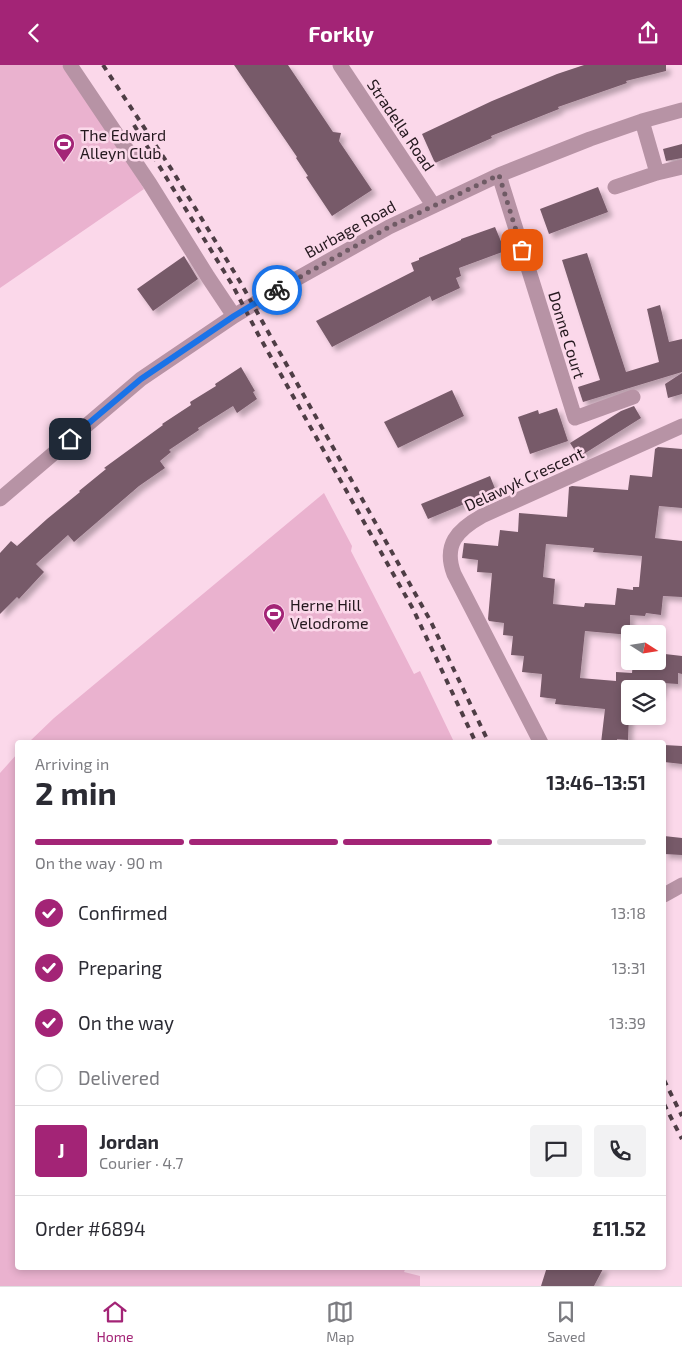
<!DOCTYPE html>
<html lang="en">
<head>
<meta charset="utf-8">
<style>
	body { margin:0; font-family:"Exo 2",sans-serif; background:#f2f2f3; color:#2b2b33; height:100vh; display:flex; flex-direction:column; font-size:19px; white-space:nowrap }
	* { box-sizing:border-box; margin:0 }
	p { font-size:16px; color:#7c7c81 }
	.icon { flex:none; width:28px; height:28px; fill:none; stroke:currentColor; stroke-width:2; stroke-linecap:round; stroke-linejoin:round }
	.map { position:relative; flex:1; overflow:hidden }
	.drawer { position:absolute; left:15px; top:675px; width:651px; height:530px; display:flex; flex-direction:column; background:#fff; border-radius:5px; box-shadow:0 2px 8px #0003 }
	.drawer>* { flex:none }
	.needle { width:32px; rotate:102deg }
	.buttons { position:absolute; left:621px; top:560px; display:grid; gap:10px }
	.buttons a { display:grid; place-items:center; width:45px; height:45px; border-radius:5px; background:#fff; box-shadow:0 2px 8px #0003; font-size:25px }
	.pin { position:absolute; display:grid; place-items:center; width:42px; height:42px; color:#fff; margin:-21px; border-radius:10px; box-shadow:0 2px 8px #0006 }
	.courier { position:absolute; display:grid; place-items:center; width:50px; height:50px; margin:-25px; border:4px solid #1a73e8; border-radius:50%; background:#fff; color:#222; box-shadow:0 1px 6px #0007 }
	.summary em { font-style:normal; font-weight:700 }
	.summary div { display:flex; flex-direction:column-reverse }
	.summary { display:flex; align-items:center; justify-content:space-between; height:85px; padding:0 20px }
	h1 { font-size:32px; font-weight:700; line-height:38px }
	.bar { display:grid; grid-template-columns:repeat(4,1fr); gap:8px 5px; align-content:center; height:60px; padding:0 20px }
	.bar i { height:6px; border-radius:4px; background:#e1e1e2 }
	.bar .active { background:#a32476 }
	.bar p { grid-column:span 4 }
	.line { display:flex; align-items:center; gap:12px; padding:0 20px; border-top:1px solid #e1e1e2 }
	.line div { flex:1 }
	.round { display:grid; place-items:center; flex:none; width:52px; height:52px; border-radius:5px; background:#f2f2f3 }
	ol { padding:0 20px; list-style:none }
	li { display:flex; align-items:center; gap:15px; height:55px }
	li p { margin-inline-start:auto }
	li .icon { padding:5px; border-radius:50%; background:#a32476; color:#fff; stroke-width:4 }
	li:last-child { color:#7c7c81 }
	li i { width:28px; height:28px; border:2px solid #e1e1e2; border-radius:50% }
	header { display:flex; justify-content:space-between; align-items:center; height:65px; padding:0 20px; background:#a32476; color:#fff; font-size:22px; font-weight:700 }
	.tab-bar { display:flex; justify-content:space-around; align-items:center; height:70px; border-top:1px solid #e1e1e2; background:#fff; font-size:14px; color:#7c7c81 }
	.tab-bar a { display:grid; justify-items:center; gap:2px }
	.tab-bar .active { color:#a32476 }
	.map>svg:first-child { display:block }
	.green { fill:#eab2cf }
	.building { fill:#775a69; fill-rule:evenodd; filter:url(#shadow) }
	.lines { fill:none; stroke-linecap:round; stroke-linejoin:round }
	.minor { stroke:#b793a5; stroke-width:15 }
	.rail { stroke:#4e3d45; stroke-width:4; stroke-dasharray:6 6; stroke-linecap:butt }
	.done { stroke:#6f5b65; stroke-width:5; stroke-dasharray:0 9 }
	.route { stroke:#1a73e8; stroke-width:6 }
	.labels { text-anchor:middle; stroke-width:5; stroke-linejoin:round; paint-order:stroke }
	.street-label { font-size:16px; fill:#24181e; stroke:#fbd8ea }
	.poi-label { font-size:16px; fill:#24181e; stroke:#fbd8ea; text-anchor:start }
</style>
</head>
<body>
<header><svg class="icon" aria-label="back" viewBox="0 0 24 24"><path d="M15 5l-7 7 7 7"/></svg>Forkly<svg class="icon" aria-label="share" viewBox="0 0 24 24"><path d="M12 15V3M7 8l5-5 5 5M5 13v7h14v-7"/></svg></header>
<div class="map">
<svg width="682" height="1221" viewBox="0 0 682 1221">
	<defs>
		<filter id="shadow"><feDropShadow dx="4.5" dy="4.5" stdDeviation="2.5" flood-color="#0004"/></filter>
	</defs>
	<rect width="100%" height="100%" fill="#fbd8ea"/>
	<path class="green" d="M0,0h62l50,72 32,52 -144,99z
		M324,428l28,53 -1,5 63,123 6,-3 34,71h-425l25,-24z
		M17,689l1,513h388l-2,5 16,4v10h-420v-513z"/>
	<path class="building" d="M234,0h54l45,67 8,1 -2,8 33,49 -40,26 -26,-39 2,-1 -12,-18 1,-1z
		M584,0h82v6l-40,10 1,2 -69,24 1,2 -68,27 1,2 -57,25 -13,-29 70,-33 65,-27z
		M682,79v14l-16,3 -3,-12z
		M598,122l10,25 -59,22 -9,-25z
		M495,162l10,24 -46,17 2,8 -5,2 4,10 -28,13 -2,-5 -98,51 -16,-26 98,-50 -3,-8 8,-3v-2l42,-18v-1z
		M587,188l39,119 33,-10 -12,-53 13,-4 9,37 13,-3v33l-99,30 -5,-15 22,-7 -38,-120z
		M184,191l14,23 -45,32 -16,-22z
		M241,302l14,24 -2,1 4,7 -20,14 -4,-7 -35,22 1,2 -30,20 2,2 -11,9 5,7 -26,18 -65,56 -6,-7 -32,29 8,8 -25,27 -2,-2 -17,17v-61l11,-12 6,5 30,-27 33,-27 -1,-1 27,-22 -2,-1 59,-43 -1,-1 29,-19 -1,-3 26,-16 -1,-2z
		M682,308v21l-14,4 -3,-14z
		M452,325l12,26 -66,32 -14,-26z
		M634,341l7,12 -62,39 -9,-14 51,-32z
		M557,343l11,33 -38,13 -12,-37 20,-7 1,4z
		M658,382l24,2v59l-23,-2 -4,32 27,3v56l-19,-1 -2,19 -15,-2 -1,3 -15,-1v20l-45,-4 -5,47 36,3v-9l16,1 1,-11 31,3 1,-11 17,2v18l-4,-1v11l-16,-1 -1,10h-3v-4h-28l-2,51 -11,-1v4h-16l4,-34 -50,-5 1,-5 -16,-2 2,-23 -20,-2 2,-16 -13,-1 2,-19 -10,-1 1,-12 -15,-2 -1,-2 4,-46 -15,-1 1,-12 -16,-2 2,-15 34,3 2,-16 18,2 1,-19 48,4 2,-30 3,-1 56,4 2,-15 22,2 3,-28zM546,479l48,4 -1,4 49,4 -3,31h-6v3l-16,-2 -2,17 -30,-2 -1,4 -31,-3 2,-25 -12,-2z
		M490,411l6,15 -68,28 -7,-15z
		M664,680l18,1v18l-18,-2z
		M664,771l18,2v17l-18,-1z
		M547,1202h57l-10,19h-53z"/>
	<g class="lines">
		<path class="minor" d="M70,0l80,119 58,93 26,39
			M340,0l93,140
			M642,56l15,52
			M499,110l76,243 58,-21
			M615,122l42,-14 25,-6
			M0,434l141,-120 93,-63 48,-29 107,-60 110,-52 91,-36 52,-18 40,-11
			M541,678l-87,-169c-11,-29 3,-44 28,-58l200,-90
			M664,830l18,-10"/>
		<path class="rail" d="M103,0l69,105 67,110 191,340 59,123
			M134,60l99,161 25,48 155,275 63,134
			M664,1015l18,36
			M664,1039l18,35"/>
	</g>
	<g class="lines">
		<path class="done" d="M277,225l112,-63 110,-52 23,75"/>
		<path class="route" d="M70,374l71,-60 93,-63 43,-26"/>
	</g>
	<defs>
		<g id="stadium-pin" transform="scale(1.125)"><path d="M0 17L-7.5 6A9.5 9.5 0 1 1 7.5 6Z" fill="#a32476" stroke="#fbd8ea"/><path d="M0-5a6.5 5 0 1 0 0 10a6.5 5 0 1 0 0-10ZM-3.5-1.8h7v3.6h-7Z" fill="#fff"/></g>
	</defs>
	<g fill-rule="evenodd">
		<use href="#stadium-pin" x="64" y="79"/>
		<use href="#stadium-pin" x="274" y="549"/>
	</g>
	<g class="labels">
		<g class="street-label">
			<text transform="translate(401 60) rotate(56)" y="6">Stradella Road</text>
			<text transform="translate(350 164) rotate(-29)" y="6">Burbage Road</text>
			<text transform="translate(567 270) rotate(73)" y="6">Donne Court</text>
			<text transform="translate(524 414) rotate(-25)" y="6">Delawyk Crescent</text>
		</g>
		<g class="poi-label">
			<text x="80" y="76">The Edward<tspan x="80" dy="18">Alleyn Club</tspan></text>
			<text x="290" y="546">Herne Hill<tspan x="290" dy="18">Velodrome</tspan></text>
		</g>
	</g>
</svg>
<div class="buttons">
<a><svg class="needle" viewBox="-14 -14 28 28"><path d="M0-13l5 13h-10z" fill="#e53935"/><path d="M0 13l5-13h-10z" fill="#7c7c81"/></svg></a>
<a><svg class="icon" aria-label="layers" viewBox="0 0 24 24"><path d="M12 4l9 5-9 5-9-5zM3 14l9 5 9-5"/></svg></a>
</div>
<div class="pin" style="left:522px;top:185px;background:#ea580c"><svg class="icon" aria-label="bag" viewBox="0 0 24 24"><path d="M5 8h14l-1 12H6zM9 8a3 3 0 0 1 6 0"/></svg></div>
<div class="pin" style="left:70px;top:374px;background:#1f2937"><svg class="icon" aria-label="home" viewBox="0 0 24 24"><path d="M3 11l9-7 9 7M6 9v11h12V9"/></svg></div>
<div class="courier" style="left:277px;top:225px"><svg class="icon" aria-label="bike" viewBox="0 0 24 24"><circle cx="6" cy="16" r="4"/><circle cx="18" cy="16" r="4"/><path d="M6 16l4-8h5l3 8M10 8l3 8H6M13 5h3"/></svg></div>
<section class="drawer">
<div class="summary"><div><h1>2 min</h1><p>Arriving in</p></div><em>13:46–13:51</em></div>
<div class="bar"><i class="active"></i><i class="active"></i><i class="active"></i><i></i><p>On the way · 90 m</p></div>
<ol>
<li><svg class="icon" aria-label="check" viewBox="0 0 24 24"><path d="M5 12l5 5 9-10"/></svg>Confirmed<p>13:18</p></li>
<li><svg class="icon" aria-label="check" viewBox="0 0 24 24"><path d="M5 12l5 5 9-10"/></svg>Preparing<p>13:31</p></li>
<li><svg class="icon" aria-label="check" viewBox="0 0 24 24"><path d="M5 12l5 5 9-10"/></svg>On the way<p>13:39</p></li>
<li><i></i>Delivered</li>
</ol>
<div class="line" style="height:90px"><b class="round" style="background:#a32476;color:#fff">J</b><div><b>Jordan</b><p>Courier · 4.7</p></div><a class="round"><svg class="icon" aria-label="chat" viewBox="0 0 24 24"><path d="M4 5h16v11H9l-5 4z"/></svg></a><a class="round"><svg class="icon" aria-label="phone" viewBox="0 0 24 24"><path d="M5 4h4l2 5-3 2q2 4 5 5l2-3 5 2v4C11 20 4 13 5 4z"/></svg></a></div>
<div class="line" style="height:65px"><div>Order #6894</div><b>£11.52</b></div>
</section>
</div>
<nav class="tab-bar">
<a class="active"><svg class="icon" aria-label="home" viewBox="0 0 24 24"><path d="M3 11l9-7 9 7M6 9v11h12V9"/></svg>Home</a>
<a><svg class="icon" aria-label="map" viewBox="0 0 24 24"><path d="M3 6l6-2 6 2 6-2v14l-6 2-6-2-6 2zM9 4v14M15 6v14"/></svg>Map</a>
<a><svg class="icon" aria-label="saved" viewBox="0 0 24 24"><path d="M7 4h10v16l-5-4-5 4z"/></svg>Saved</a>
</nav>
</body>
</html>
